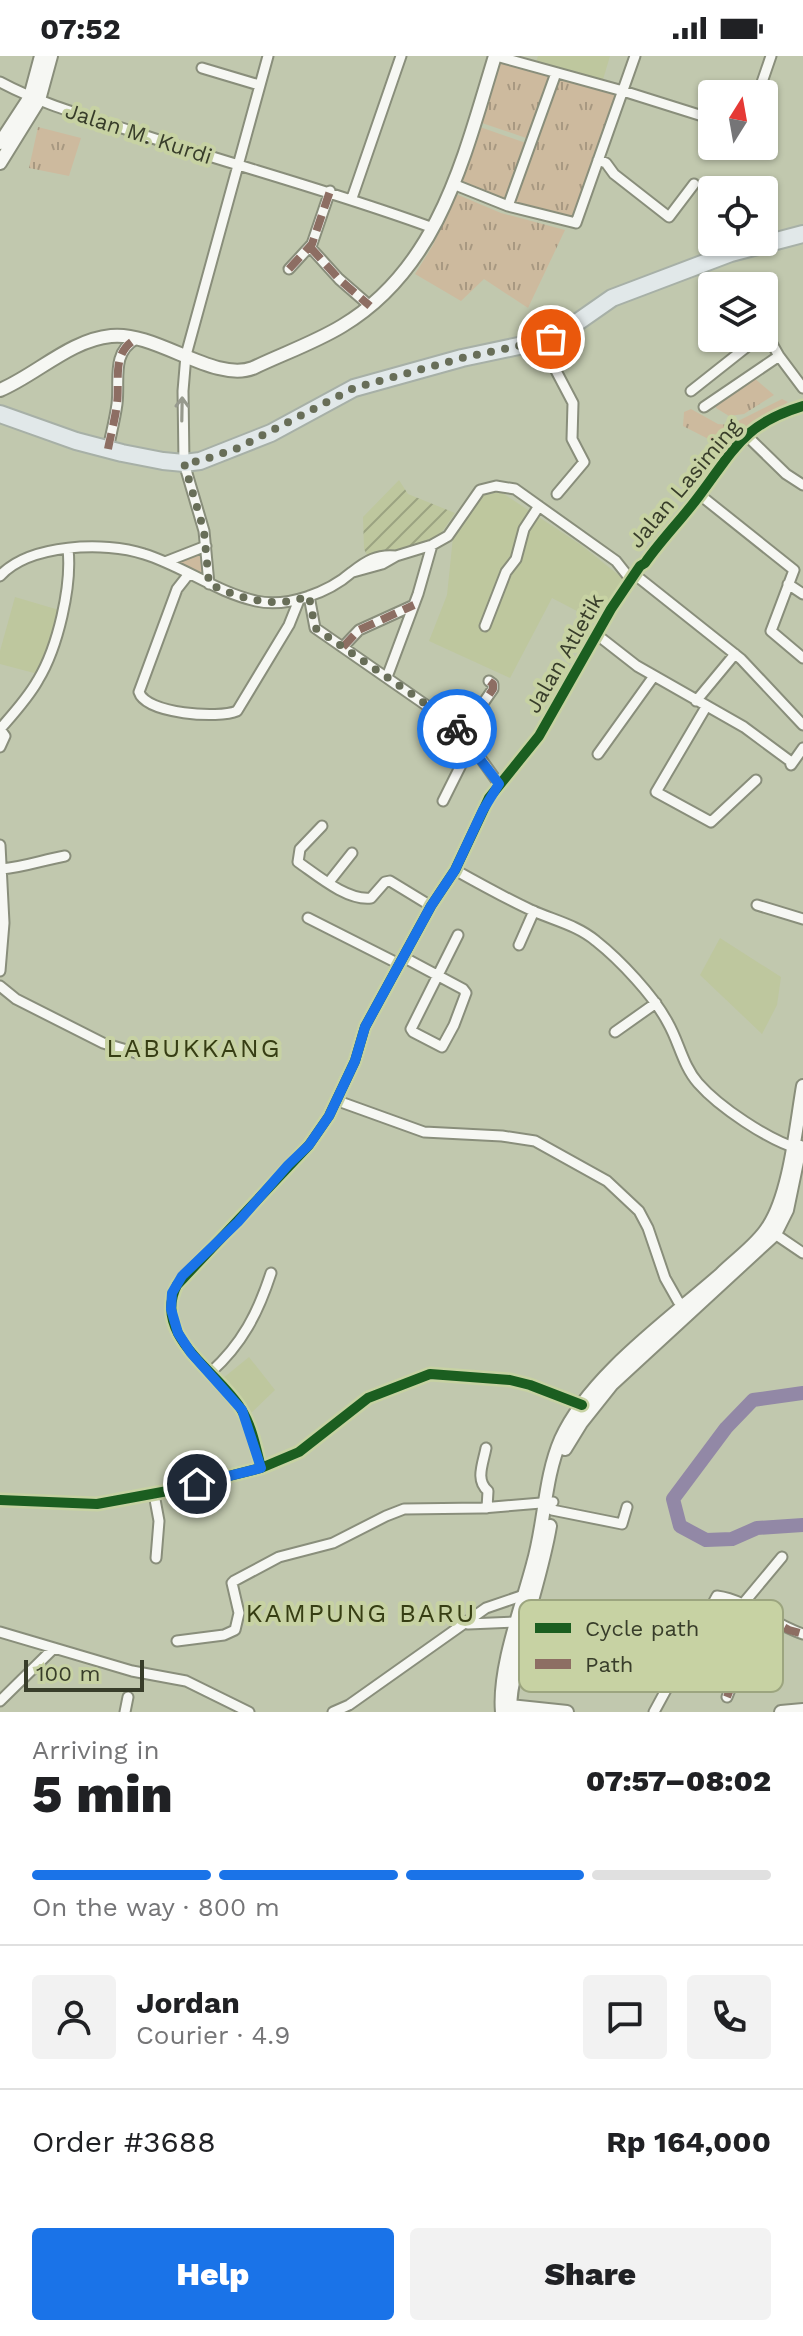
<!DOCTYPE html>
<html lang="en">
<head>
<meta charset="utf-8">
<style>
	body { margin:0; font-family:"Work Sans",sans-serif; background:#f2f2f2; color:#202124; height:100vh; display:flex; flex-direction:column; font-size:30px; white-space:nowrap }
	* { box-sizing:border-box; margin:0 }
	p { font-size:26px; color:#757577 }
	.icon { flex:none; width:44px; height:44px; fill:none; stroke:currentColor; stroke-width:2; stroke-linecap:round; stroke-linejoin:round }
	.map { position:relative; height:1656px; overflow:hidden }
	.details { display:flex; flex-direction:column; background:#fff; flex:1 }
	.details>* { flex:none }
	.needle { width:52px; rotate:11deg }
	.buttons { position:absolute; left:698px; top:24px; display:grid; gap:16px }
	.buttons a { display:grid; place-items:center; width:80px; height:80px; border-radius:8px; background:#fff; box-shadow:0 2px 6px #0004; font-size:40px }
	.scale { position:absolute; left:24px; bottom:20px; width:120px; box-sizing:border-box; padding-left:8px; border:4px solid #383d2a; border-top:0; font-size:22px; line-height:28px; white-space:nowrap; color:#383d2a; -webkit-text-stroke:6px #c7d2a3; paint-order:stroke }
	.pin { position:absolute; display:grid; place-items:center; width:68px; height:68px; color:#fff; margin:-34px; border:4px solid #fff; border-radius:50%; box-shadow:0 2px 8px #0007 }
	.courier { position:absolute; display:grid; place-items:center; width:80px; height:80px; margin:-40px; border:6px solid #1a73e8; border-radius:50%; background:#fff; color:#222; box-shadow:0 2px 10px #0007 }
	.head em { font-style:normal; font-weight:800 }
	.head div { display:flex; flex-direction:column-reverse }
	.head { display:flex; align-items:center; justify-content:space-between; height:136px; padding:0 32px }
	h1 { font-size:52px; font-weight:800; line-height:60px }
	.bar { display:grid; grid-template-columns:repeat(4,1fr); gap:12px 8px; align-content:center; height:96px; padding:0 32px }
	.bar i { height:10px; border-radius:6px; background:#e0e0e0 }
	.bar .active { background:#1a73e8 }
	.bar p { grid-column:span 4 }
	.line { display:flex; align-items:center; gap:20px; padding:0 32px; border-top:2px solid #e0e0e0 }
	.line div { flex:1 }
	.round { display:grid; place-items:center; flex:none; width:84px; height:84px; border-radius:8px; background:#f2f2f2 }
	.cta { display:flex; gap:16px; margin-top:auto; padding:16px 32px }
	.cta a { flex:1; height:92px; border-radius:8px; background:#1a73e8; color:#fff; font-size:32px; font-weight:800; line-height:92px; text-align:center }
	.cta a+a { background:#f2f2f2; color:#202124 }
	.status { display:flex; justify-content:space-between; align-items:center; height:56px; padding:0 40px; background:#fff; direction:ltr }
	.status svg { height:22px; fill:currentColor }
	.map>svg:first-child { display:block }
	.built { fill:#bec79e }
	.industrial { fill:url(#industrial-furrows) }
	.park { fill:url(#park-tufts) }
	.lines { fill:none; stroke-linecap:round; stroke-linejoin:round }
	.river { stroke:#9288a6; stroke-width:14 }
	.street-casing { stroke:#898e7b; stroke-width:13 }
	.secondary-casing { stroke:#898e7b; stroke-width:16 }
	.highway-casing { stroke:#a7b0a7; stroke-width:20 }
	.street { stroke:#f6f7f3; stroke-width:9 }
	.secondary { stroke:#f6f7f3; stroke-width:12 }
	.highway { stroke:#e1e8e9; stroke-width:16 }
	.quiet { stroke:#8d6e63; stroke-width:8; stroke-dasharray:16 8; stroke-linecap:butt }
	.cycleway-casing { stroke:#c7d2a3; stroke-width:15 }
	.cycleway { stroke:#1b5e20; stroke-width:10 }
	.oneway { stroke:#979a8e }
	.done { stroke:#686e58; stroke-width:8; stroke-dasharray:0 14.4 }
	.route { stroke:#1a73e8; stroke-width:10 }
	.labels { text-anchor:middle; stroke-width:8; stroke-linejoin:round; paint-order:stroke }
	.street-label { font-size:22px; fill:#383d2a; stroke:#c7d2a3 }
	.quarter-label { font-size:26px; letter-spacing:2px; fill:#363d13; stroke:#c7d2a3 }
	.key { fill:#c7d2a3; stroke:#9ca57f; stroke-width:2 }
	.key-label { font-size:22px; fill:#383d2a }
</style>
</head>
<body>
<div class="status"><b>07:52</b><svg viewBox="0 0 49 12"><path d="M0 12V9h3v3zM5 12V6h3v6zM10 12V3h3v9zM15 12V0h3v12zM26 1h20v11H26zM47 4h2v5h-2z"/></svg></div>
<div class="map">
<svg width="803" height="1656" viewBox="0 0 803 1656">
	<defs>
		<pattern id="industrial-furrows" width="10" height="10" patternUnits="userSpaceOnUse" patternTransform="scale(2)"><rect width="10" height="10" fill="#bec79e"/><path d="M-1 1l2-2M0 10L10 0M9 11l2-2" fill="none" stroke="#9ba381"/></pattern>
		<pattern id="park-tufts" width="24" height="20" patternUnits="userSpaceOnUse" patternTransform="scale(2)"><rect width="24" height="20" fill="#cdba9e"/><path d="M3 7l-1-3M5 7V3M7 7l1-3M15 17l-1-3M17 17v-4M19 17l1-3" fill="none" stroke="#a79881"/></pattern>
	</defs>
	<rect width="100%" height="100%" fill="#c1c8ae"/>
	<path class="built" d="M538,0h72l-8,27 -66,-21z
		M501,436l80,53 44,35 -27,42 -46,-24 -42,80 -81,-37 18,-46 6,-58 28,-42z
		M15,541l44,13 -21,64 -38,-10v-13z
		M720,882l61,39 -4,28 -15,29 -62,-59z
		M249,1301l26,33 -27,26 -26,-37z"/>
	<path class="industrial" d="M399,424l9,14 47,19 -13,19 -11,8 -63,17 -4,-8 -1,-32z"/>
	<path class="park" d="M502,2l51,16 -24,65 -50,-17z
		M558,21l59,15 -41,130 -67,-19z
		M38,71l43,11 -12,38 -40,-8z
		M480,71l46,16 -23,60 -44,-19z
		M456,138l45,19 64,17 -37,78 -44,-29 -23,22 -46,-27 18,-29z
		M753,321l21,18 -30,19 -15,2 -13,-8 -1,-5z
		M782,343l6,3 -64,45 -41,-21 1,-14 7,-3 27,15 12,1z
		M204,495l1,18 -6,7 -27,-14z"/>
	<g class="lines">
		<path class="river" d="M803,1337l-50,7 -27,28 -53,71 7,27 26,14 26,-1 25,-11 46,-3"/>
		<g class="street-casing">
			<path id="street" d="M496,0l127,35 89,28
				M202,12l57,17
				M0,26c41,22 86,34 131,49 101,34 202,60 302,97
				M758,38l13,-38
				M598,104l8,3 8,11 55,43 25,-33
				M453,128l55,22 68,17 59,-167
				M352,142l49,-142
				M508,150l48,-133
				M310,191l29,32 31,27
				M289,213l23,-25 18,-53
				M764,279h3l12,21 24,32
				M547,284l6,25 20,38 -1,36 12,23 -27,32
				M691,335l67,-53
				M704,351l75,-51
				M746,379l40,39 17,11
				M108,393c3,-15 7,-30 9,-45 3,-24 -6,-51 19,-65
				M700,439l94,75 -23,61 32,27
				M165,506l41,-16
				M353,516l29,-8 14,-8 36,-11 16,-9 32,-46 16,-4 19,3 101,72 15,19
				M634,518l107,85 62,66
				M188,519l-11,14 -38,103c7,22 80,27 98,19l52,-86 10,-25
				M0,520c29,-32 105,-35 144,-22 39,12 72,38 112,47 31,7 72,-8 96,-29 14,-11 25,-18 44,-16
				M209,528l-5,-53 -20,-68 -1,-72 3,-36 82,-299
				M788,528l15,10
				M309,540l6,32 131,91 23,23 30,42
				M485,570l21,-54 10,-13 8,-30 15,-23
				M596,578l41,32 107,61 46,34 1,4 12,-17
				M343,591l16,-17 55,-25
				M387,621l31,-83 14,-49
				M696,645l39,-47
				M706,651l-50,85 55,30 45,-42
				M462,678l31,-45v-5l-4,-3
				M0,691l5,-11 -5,-7c14,-16 28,-31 38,-49 20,-33 34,-94 30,-131
				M598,698l56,-78
				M443,745l28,-56
				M322,770l-22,23 -2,13c19,13 49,39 73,36l14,-16 5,-1 41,25
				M0,789l4,78 -4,48
				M2,813c22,-2 41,-9 63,-13
				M455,814c25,14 50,28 76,40 22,10 46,15 65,31 24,19 58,55 72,82 11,19 15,43 30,60 21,24 70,57 101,66
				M329,826l23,-29
				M757,849l46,14
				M308,862l91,46
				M519,889l15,-34
				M403,901l60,32 3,4 -12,32 -12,22 -29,-15 -2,-3 47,-94
				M0,930l16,13 87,44 37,11
				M615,976l41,-29
				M338,1045l86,31 78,4 33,5 72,40 32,30 9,17 17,50 13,23 6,5
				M775,1178l28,19
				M211,1316c31,-28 47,-59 60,-99
				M486,1392c-3,16 -11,32 2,43l-1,17
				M261,1412c-5,-20 -9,-42 -20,-59 -22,-37 -90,-73 -64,-124l132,-140 20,-29 26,-55 10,-34 66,-121 24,-36 34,-72 50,-62 72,-127 29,-43 5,-3c16,-23 37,-44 54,-67 35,-46 44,-72 104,-90
				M154,1438l5,27 -3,37
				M0,1444l97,4 76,-14 88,-22 38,-16 69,-54 62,-24 80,6 20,5 52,20
				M552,1454l70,14 5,-17
				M742,1549l40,-48
				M468,1568l49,-2
				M0,1576l132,39 54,10 63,31
				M177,1585l47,-6 11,-5 4,-17 -7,-30 2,-2 45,-24 54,-14 53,-27 18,-7 78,-1 71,-6
				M727,1641l13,-33 28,-44
				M0,1645l54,-53
				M125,1656l3,-15
				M333,1656l16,-7 137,-97 41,-14
				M654,1656l63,-116c30,4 57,29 86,38"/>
		</g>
		<g class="secondary-casing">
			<path id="secondary" d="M0,87l30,-46 11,-41
				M0,107l39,-63 12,-44
				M0,334c36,-15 70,-50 111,-54 45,-5 103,47 142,32 29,-14 61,-25 89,-42 97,-58 122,-169 153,-270
				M565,1393l16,-26 31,-39 163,-150 12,-24 13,-63
				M503,1651l7,-1 57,6
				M502,1656c-4,-43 20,-106 31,-148 12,-41 11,-86 28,-125 28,-63 109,-120 160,-165 15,-15 36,-29 47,-47 22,-33 28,-101 35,-141
				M511,1656c-2,-15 2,-30 5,-44 8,-48 26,-94 34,-142
				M781,1656l22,-2"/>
		</g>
		<g class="highway-casing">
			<path id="highway" d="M0,358l76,27 46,12 41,8 21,2 16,-2 71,-28 83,-45 108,-30 85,-18 12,-5 53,-37 119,-45 72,-19"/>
		</g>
		<use href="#street" class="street"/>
		<use href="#secondary" class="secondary"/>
		<use href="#highway" class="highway"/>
		<path class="quiet" d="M310,191l29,32 31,27
			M289,213l23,-25 18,-53
			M108,393c3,-15 7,-30 9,-45 3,-24 -6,-51 19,-65
			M343,591l16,-17 55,-25
			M462,678l31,-45v-5l-4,-3
			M742,1549l47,25 14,4
			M727,1641l13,-33 28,-44"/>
		<g class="cycleway-casing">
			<path id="cycleway" d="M261,1412c-5,-20 -9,-42 -20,-59 -22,-37 -90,-73 -64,-124l132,-140 20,-29 26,-55 10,-34 66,-121 24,-36 34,-72 50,-62 72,-127 29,-43 5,-3c16,-23 37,-44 54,-67 35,-46 44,-72 104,-90
				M0,1444l97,4 76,-14 88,-22 38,-16 69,-54 62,-24 80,6 20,5 52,20"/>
		</g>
		<use href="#cycleway" class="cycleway"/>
	</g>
	<defs><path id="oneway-shaft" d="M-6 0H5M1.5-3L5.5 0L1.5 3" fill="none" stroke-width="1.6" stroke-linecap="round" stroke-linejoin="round" transform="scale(2)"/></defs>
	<use class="oneway" href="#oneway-shaft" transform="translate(182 353) rotate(-89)"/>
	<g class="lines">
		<path class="done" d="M457,673l-38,-30 -104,-71 -6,-32c-35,13 -67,3 -100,-12l-5,-53 -20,-68 16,-2 38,-13 116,-60 108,-30 89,-19"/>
		<path class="route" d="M197,1428l64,-16 -19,-58 -51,-57 -13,-20 -7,-24 1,-16 10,-17 56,-54 50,-57 21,-20 20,-29 26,-55 10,-34 66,-121 24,-36 28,-60 16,-26 -42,-55"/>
	</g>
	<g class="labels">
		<g class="street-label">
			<text transform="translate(139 77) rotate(18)" y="8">Jalan M. Kurdi</text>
			<text transform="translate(684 427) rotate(-50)" y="8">Jalan Lasiming</text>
			<text transform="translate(564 597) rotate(-60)" y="8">Jalan Atletik</text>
		</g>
		<g class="quarter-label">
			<text x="194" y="1001">LABUKKANG</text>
			<text x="361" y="1566">KAMPUNG BARU</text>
		</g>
	</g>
	<rect x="519" y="1544" width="264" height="92" rx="12" class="key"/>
	<rect x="535" y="1567" width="36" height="10" fill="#1b5e20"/>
	<rect x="535" y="1603" width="36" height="10" fill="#8d6e63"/>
	<g class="key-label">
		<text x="585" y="1580">Cycle path</text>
		<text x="585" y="1616">Path</text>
	</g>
</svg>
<div class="buttons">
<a><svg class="needle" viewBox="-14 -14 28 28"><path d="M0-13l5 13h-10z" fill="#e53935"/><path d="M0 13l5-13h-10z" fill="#757577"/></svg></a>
<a><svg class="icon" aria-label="locate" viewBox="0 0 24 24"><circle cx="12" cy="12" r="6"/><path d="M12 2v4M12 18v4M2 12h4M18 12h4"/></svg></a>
<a><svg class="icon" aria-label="layers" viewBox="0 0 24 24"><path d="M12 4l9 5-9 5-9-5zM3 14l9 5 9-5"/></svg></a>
</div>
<div class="scale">100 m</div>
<div class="pin" style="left:551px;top:283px;background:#ea580c"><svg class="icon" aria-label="bag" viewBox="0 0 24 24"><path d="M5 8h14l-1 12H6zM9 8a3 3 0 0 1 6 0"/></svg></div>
<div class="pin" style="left:197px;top:1428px;background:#1f2937"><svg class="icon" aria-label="home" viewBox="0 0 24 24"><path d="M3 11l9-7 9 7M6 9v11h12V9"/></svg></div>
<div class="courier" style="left:457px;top:673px"><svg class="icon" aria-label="bike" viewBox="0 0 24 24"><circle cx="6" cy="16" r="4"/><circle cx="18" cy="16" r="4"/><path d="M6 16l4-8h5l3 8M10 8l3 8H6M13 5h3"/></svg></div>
</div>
<section class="details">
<div class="head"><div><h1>5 min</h1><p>Arriving in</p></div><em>07:57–08:02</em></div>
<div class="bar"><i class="active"></i><i class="active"></i><i class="active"></i><i></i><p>On the way · 800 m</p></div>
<div class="line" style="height:144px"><a class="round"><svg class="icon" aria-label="person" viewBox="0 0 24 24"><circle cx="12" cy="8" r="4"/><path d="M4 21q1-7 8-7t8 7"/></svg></a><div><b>Jordan</b><p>Courier · 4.9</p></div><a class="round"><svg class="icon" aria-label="chat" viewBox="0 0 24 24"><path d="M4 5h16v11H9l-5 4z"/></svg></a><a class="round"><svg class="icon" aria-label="phone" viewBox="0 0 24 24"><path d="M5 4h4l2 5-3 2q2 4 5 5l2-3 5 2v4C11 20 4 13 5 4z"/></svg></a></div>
<div class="line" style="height:104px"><div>Order #3688</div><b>Rp 164,000</b></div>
<div class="cta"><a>Help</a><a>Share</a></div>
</section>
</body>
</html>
